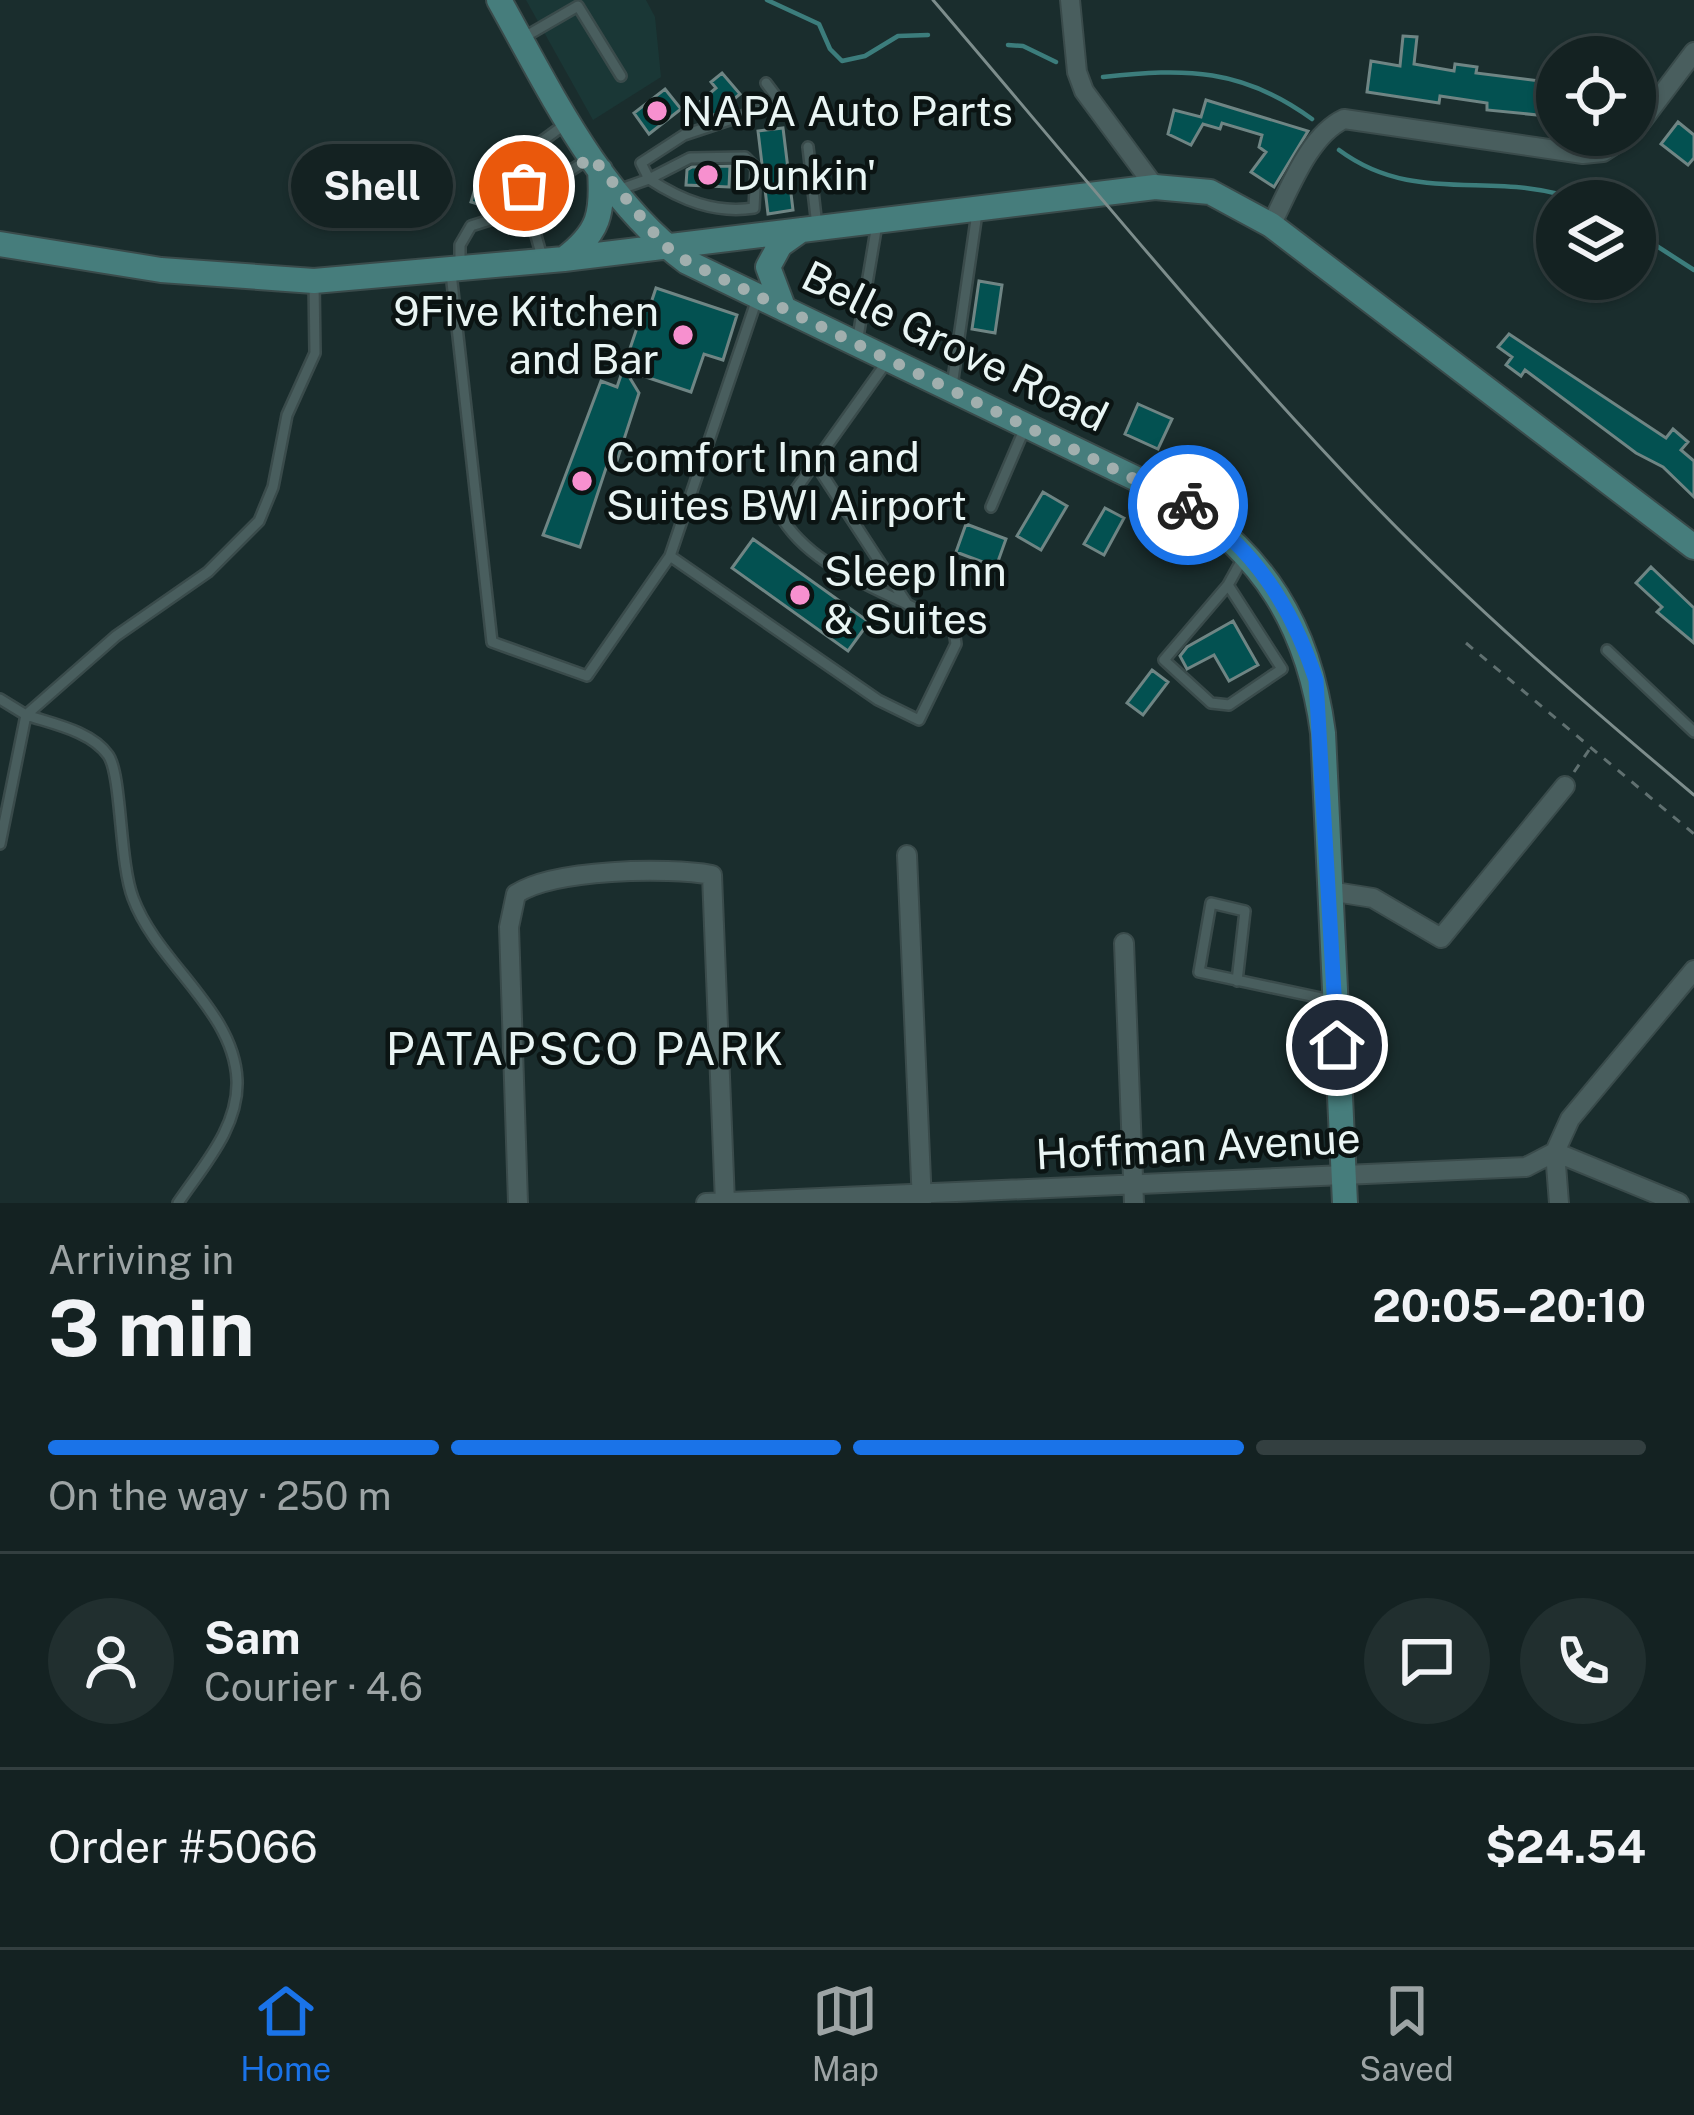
<!DOCTYPE html>
<html lang="en">
<head>
<meta charset="utf-8">
<style>
	body { margin:0; font-family:"Public Sans",sans-serif; background:#212f2f; color:#f1f3f6; height:100vh; display:flex; flex-direction:column; font-size:45px; white-space:nowrap }
	* { box-sizing:border-box; margin:0 }
	p { font-size:39px; color:#9da4a5 }
	.icon { flex:none; width:66px; height:66px; fill:none; stroke:currentColor; stroke-width:2; stroke-linecap:round; stroke-linejoin:round }
	.map { position:relative; height:1203px; overflow:hidden }
	.sheet { display:flex; flex-direction:column; background:#142222; flex:1 }
	.sheet>* { flex:none }
	.controls { position:absolute; left:1536px; top:36px; display:grid; gap:24px }
	.controls a { display:grid; place-items:center; width:120px; height:120px; border-radius:50%; background:#142222; box-shadow:0 3px 9px #0004,0 0 0 3px #333f40; font-size:60px }
	.pin { position:absolute; display:grid; place-items:center; width:102px; height:102px; color:#fff; margin:-51px; border:6px solid #fff; border-radius:50%; box-shadow:0 3px 12px #0007 }
	.courier { position:absolute; display:grid; place-items:center; width:120px; height:120px; margin:-60px; border:9px solid #1a73e8; border-radius:50%; background:#fff; color:#222; box-shadow:0 3px 15px #0007 }
	.bubble { position:absolute; height:84px; border-radius:42px; background:#142222; box-shadow:0 3px 9px #0004,0 0 0 3px #333f40; font-size:39px; font-weight:700; line-height:84px; text-align:center }
	.head em { font-style:normal; font-weight:700 }
	.head div { display:flex; flex-direction:column-reverse }
	.head { display:flex; align-items:center; justify-content:space-between; height:204px; padding:0 48px }
	h1 { font-size:78px; font-weight:700; line-height:90px }
	.bar { display:grid; grid-template-columns:repeat(4,1fr); gap:18px 12px; align-content:center; height:144px; padding:0 48px }
	.bar i { height:15px; border-radius:9px; background:#333f40 }
	.bar .selected { background:#1a73e8 }
	.bar p { grid-column:span 4 }
	.line { display:flex; align-items:center; gap:30px; padding:0 48px; border-top:3px solid #333f40 }
	.line div { flex:1 }
	.round { display:grid; place-items:center; flex:none; width:126px; height:126px; border-radius:63px; background:#212f2f }
	.tabs { display:flex; justify-content:space-around; align-items:center; height:168px; border-top:3px solid #333f40; background:#142222; font-size:33px; color:#9da4a5 }
	.tabs a { display:grid; justify-items:center; gap:6px }
	.tabs .selected { color:#1a73e8 }
	.map>svg:first-child { display:block }
	.built { fill:#1a3736 }
	.lines { fill:none; stroke-linecap:round; stroke-linejoin:round }
	.stream { stroke:#3c7d7c; stroke-width:4.5 }
	.building { fill:#035151; stroke:#6f8584; stroke-width:3 }
	.service-casing { stroke:#3a4b4b; stroke-width:14 }
	.minor-casing { stroke:#3a4b4b; stroke-width:22 }
	.secondary-casing { stroke:#3a4b4b; stroke-width:28 }
	.path { stroke:#607070; stroke-width:3; stroke-dasharray:9 9; stroke-linecap:butt }
	.service { stroke:#495e5e; stroke-width:9 }
	.minor { stroke:#495e5e; stroke-width:18 }
	.secondary { stroke:#467d7c; stroke-width:24 }
	.tram { stroke:#7d8d8c; stroke-width:3 }
	.done { stroke:#a1afae; stroke-width:12; stroke-dasharray:0 21.6 }
	.route { stroke:#1a73e8; stroke-width:15 }
	.poi-dot { fill:#f790cf; stroke:#0b1413; stroke-width:4.5 }
	.labels { text-anchor:middle; stroke-width:9; stroke-linejoin:round; paint-order:stroke }
	.poi-label { font-size:42px; fill:#e9f5f4; stroke:#0b1413; text-anchor:start }
	.street-label { font-size:42px; fill:#e9f5f4; stroke:#0b1413 }
	.neighbourhood-label { font-size:45px; letter-spacing:3px; fill:#e9f5f4; stroke:#0b1413 }
</style>
</head>
<body>
<div class="map">
<svg width="1694" height="1203" viewBox="0 0 1694 1203">
	<rect width="100%" height="100%" fill="#1a2d2d"/>
	<path class="built" d="M526,0h120l9,17 6,60 -68,43z"/>
	<g class="lines">
		<path class="stream" d="M767,0l52,24 11,25 12,12 23,-5 33,-20 30,-1
			M1008,45l15,1 33,16
			M1103,77c83,-9 139,-9 209,42
			M1339,150c78,58 158,18 241,51
			M1635,232l59,38"/>
	</g>
	<path class="building" d="M1403,36l14,1 -3,27 40,7 1,-7 22,3 -1,6 64,8 -2,34 -51,-5v-7l-47,-7 -1,7 -72,-11 4,-31 29,5z
		M722,73l18,21 -26,22 -13,-15 15,-13 -5,-6z
		M665,89l16,20 -32,25 -15,-21z
		M1206,100l102,31 -34,56 -23,-15 15,-20 -7,-5 3,-12 -40,-12 -2,6 -17,-5 -12,21 -23,-11 6,-24 27,7z
		M1678,122l16,13v23l-6,7 -27,-21z
		M783,128l10,82 -25,4 -10,-83z
		M483,162l29,8 -12,37 -6,2 -23,-7z
		M730,166l-1,21 -43,-2 1,-15 5,-3z
		M979,281l23,4 -7,48 -23,-4z
		M656,288l81,27 -14,45 -19,-6 -13,38 -66,-22 14,23 -23,71 -8,-2 -28,85 -37,-12 58,-154 16,6 27,-80 5,2z
		M1509,334l157,104 7,-9 15,13 -7,8 13,11v36l-31,-30 -27,-14 -111,-83 -4,6 -15,-11 6,-8 -14,-10z
		M1138,404l34,15 -14,30 -33,-15z
		M1043,492l24,14 -26,44 -24,-14z
		M1105,508l19,10 -20,37 -20,-11z
		M966,524l40,15 -10,28 -40,-15z
		M753,539l116,83 -21,29 -116,-83z
		M1651,567l43,41v35l-37,-31 5,-5 -26,-24z
		M1233,621l25,44 -29,16 -15,-26 -27,14 -7,-13 7,-9z
		M1152,670l16,12 -25,33 -16,-12z"/>
	<g class="lines">
		<g class="service-casing">
			<path id="service" d="M521,39l57,-33 43,70
				M564,125l-38,28 -3,33 28,-3 36,-23
				M808,147l9,79
				M618,190l31,-11c32,21 66,35 105,29l2,-40 -11,-11 -55,1 -41,21 -8,-16 43,-28 91,-30 3,-6 -12,-16
				M460,265v-20l11,-19 47,-15 15,14 9,32
				M451,273l41,369 95,34 83,-120 87,-257
				M857,343l20,-119
				M952,386l25,-173
				M815,463l92,141
				M991,507l33,-77
				M670,556l208,144 41,20 37,-76 -2,-14c-56,-38 -141,-55 -175,-117l107,-150
				M1228,585l54,84 -53,36 -18,-2 -47,-43 64,-75 15,-27
				M1607,650l87,82
				M0,699l26,16 90,-79 92,-64 51,-51 14,-34 14,-72 28,-62 -1,-72
				M0,844l26,-129c27,9 65,16 82,40 14,19 11,107 25,143 24,65 101,112 104,182 2,47 -34,86 -59,123
				M1237,981l8,-70 -34,-8 -12,69 136,29"/>
		</g>
		<g class="minor-casing">
			<path id="minor" d="M1070,0l7,72 7,19 71,96
				M1635,130l59,-78
				M1271,225c18,-34 37,-89 73,-106l239,35 20,-2 26,-17
				M907,855l15,348
				M1329,891l44,7 68,40 124,-152
				M1124,943l10,260
				M518,1203l-9,-276 7,-33c38,-25 151,-27 196,-19l13,328
				M706,1203l820,-36 29,-15 124,51
				M1559,1203l-4,-51 15,-33 124,-149"/>
		</g>
		<g class="secondary-casing">
			<path id="secondary" d="M499,0c51,91 102,199 188,262l485,234c92,56 137,131 151,237l22,470
				M0,244l161,26 153,11 250,-22 591,-72 55,5 61,33 423,322
				M564,259c36,-27 39,-46 36,-89
				M783,307l-15,-40 12,-22 21,-15"/>
		</g>
		<path class="path" d="M1466,643l228,191
			M1574,772l15,-22"/>
		<use href="#service" class="service"/>
		<use href="#minor" class="minor"/>
		<use href="#secondary" class="secondary"/>
		<path class="tram" d="M933,0c142,166 280,336 431,494 103,108 216,205 330,301"/>
	</g>
	<g class="lines">
		<path class="done" d="M524,186l27,-3 41,-26 72,88 24,17 500,243"/>
		<path class="route" d="M1188,505c66,42 104,102 128,175l21,365"/>
	</g>
	<g class="poi-dot">
		<circle cx="657" cy="111" r="12"/>
		<circle cx="708" cy="175" r="12"/>
		<circle cx="683" cy="335" r="12"/>
		<circle cx="582" cy="481" r="12"/>
		<circle cx="800" cy="595" r="12"/>
	</g>
	<g class="labels">
		<g class="poi-label">
			<text x="681" y="126">NAPA Auto Parts</text>
			<text x="732" y="190">Dunkin'</text>
			<text x="659" y="326" text-anchor="end">9Five Kitchen<tspan x="659" dy="48">and Bar</tspan></text>
			<text x="606" y="472">Comfort Inn and<tspan x="606" dy="48">Suites BWI Airport</tspan></text>
			<text x="824" y="586">Sleep Inn<tspan x="824" dy="48">&amp; Suites</tspan></text>
		</g>
		<g class="street-label">
			<text transform="translate(955 346) rotate(26)" y="15">Belle Grove Road</text>
			<text transform="translate(1198 1146) rotate(-3)" y="15">Hoffman Avenue</text>
		</g>
		<g class="neighbourhood-label">
			<text x="586" y="1065">PATAPSCO PARK</text>
		</g>
	</g>
</svg>
<div class="controls">
<a><svg class="icon" aria-label="locate" viewBox="0 0 24 24"><circle cx="12" cy="12" r="6"/><path d="M12 2v4M12 18v4M2 12h4M18 12h4"/></svg></a>
<a><svg class="icon" aria-label="layers" viewBox="0 0 24 24"><path d="M12 4l9 5-9 5-9-5zM3 14l9 5 9-5"/></svg></a>
</div>
<div class="pin" style="left:524px;top:186px;background:#ea580c"><svg class="icon" aria-label="bag" viewBox="0 0 24 24"><path d="M5 8h14l-1 12H6zM9 8a3 3 0 0 1 6 0"/></svg></div>
<div class="pin" style="left:1337px;top:1045px;background:#1f2937"><svg class="icon" aria-label="home" viewBox="0 0 24 24"><path d="M3 11l9-7 9 7M6 9v11h12V9"/></svg></div>
<div class="courier" style="left:1188px;top:505px"><svg class="icon" aria-label="bike" viewBox="0 0 24 24"><circle cx="6" cy="16" r="4"/><circle cx="18" cy="16" r="4"/><path d="M6 16l4-8h5l3 8M10 8l3 8H6M13 5h3"/></svg></div>
<div class="bubble" style="left:291px;top:144px;width:162px">Shell</div>
</div>
<section class="sheet">
<div class="head"><div><h1>3 min</h1><p>Arriving in</p></div><em>20:05–20:10</em></div>
<div class="bar"><i class="selected"></i><i class="selected"></i><i class="selected"></i><i></i><p>On the way · 250 m</p></div>
<div class="line" style="height:216px"><a class="round"><svg class="icon" aria-label="person" viewBox="0 0 24 24"><circle cx="12" cy="8" r="4"/><path d="M4 21q1-7 8-7t8 7"/></svg></a><div><b>Sam</b><p>Courier · 4.6</p></div><a class="round"><svg class="icon" aria-label="chat" viewBox="0 0 24 24"><path d="M4 5h16v11H9l-5 4z"/></svg></a><a class="round"><svg class="icon" aria-label="phone" viewBox="0 0 24 24"><path d="M5 4h4l2 5-3 2q2 4 5 5l2-3 5 2v4C11 20 4 13 5 4z"/></svg></a></div>
<div class="line" style="height:156px"><div>Order #5066</div><b>$24.54</b></div>
</section>
<nav class="tabs">
<a class="selected"><svg class="icon" aria-label="home" viewBox="0 0 24 24"><path d="M3 11l9-7 9 7M6 9v11h12V9"/></svg>Home</a>
<a><svg class="icon" aria-label="map" viewBox="0 0 24 24"><path d="M3 6l6-2 6 2 6-2v14l-6 2-6-2-6 2zM9 4v14M15 6v14"/></svg>Map</a>
<a><svg class="icon" aria-label="saved" viewBox="0 0 24 24"><path d="M7 4h10v16l-5-4-5 4z"/></svg>Saved</a>
</nav>
</body>
</html>
